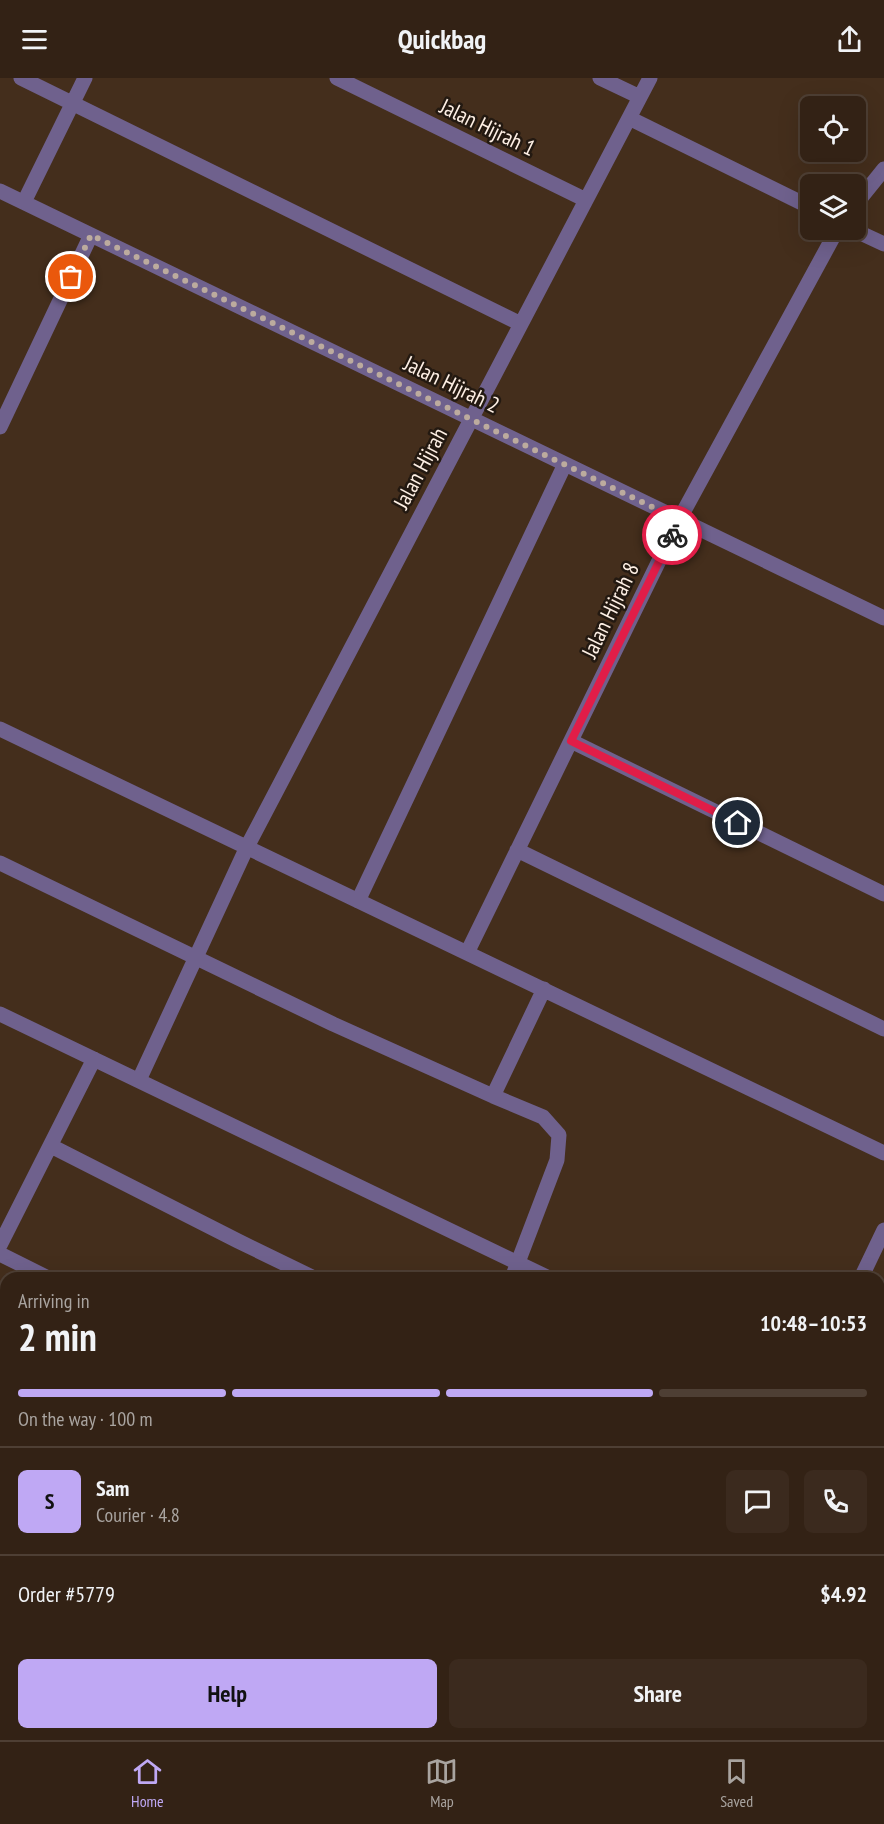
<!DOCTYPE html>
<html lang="en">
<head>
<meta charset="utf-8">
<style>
	body { margin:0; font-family:"PT Sans Narrow",sans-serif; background:#3b2a1e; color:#f1f3f6; height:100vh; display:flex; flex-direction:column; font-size:22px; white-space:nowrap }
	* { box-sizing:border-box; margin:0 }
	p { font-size:20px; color:#a9a4a0 }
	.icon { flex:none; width:33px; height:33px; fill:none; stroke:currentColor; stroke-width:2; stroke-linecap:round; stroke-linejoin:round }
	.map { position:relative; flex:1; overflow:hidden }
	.sheet { position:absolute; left:0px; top:1194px; width:885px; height:468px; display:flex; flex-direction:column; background:#332215; border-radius:18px 18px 0 0; box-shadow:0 6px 24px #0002,0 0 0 2px #4e3f34 }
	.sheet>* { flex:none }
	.tools { position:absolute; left:800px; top:18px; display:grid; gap:12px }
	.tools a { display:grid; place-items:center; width:66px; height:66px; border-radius:9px; background:#332215; box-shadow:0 6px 24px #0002,0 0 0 2px #4e3f34; font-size:30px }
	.pin { position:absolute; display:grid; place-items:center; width:51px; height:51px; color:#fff; margin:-26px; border:3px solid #fff; border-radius:50%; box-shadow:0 2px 6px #0007 }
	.courier { position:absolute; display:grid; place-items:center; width:60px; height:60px; margin:-30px; border:4px solid #e11d48; border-radius:50%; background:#fff; color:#222; box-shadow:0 2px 8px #0007 }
	.summary em { font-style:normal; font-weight:700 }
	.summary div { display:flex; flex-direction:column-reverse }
	.summary { display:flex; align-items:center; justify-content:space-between; height:102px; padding:0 18px }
	h1 { font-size:39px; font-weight:700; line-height:45px }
	.bar { display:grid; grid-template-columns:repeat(4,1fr); gap:9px 6px; align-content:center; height:72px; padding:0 18px }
	.bar i { height:8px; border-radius:4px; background:#4e3f34 }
	.bar .current { background:#bfa8f4 }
	.bar p { grid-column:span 4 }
	.line { display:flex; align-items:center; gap:15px; padding:0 18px; border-top:2px solid #4e3f34 }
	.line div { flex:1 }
	.round { display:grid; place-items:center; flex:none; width:63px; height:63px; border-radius:9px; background:#3b2a1e }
	.cta { display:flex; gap:12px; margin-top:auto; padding:12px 18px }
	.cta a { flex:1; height:69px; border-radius:9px; background:#bfa8f4; color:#111; font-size:24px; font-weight:700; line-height:69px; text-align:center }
	.cta a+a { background:#3b2a1e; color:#f1f3f6 }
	header { display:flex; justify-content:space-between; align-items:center; height:78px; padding:0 18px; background:#332215; font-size:27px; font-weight:700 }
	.tabs { display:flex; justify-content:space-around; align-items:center; height:84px; border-top:2px solid #4e3f34; background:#332215; font-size:16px; color:#a9a4a0 }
	.tabs a { display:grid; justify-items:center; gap:3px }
	.tabs .current { color:#bfa8f4 }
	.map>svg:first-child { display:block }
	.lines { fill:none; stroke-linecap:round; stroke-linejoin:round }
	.minor { stroke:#6f618d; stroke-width:15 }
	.done { stroke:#bcab9e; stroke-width:6; stroke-dasharray:0 10.8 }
	.route { stroke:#e11d48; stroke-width:8 }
	.labels { text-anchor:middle; stroke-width:5; stroke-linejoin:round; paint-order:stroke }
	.street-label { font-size:22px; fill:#fdefe4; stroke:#231911 }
</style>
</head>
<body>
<header><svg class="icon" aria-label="menu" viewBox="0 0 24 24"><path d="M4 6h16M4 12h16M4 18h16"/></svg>Quickbag<svg class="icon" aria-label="share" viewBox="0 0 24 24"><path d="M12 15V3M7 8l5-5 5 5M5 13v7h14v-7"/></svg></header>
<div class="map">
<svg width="884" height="1662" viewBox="0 0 884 1662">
	<rect width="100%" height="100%" fill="#442e1c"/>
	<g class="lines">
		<path class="minor" d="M21,0l500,246
			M337,0l249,122
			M600,0l40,19
			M629,40l181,89
			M0,113l884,427
			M24,124l61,-124
			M855,127l29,-36
			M854,152l30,14
			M0,349l91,-192
			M0,651l884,424
			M571,663l313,153
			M517,772l367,179
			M0,785l333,161 160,72 50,21 16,18 -2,25 -45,118
			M358,823l207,-437
			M467,875l212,-433 158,-290
			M0,936l549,264
			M139,1002l108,-233 403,-769
			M493,1018l51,-107
			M51,1068l187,95 76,37
			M0,1167l94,-186
			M0,1176l48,24
			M861,1200l23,-48
			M0,1315l6,3
			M879,1359l5,2
			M577,1656v6
			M24,1662l3,-6
			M306,1662l3,-6
			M429,1662l3,-6"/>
	</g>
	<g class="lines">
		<path class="done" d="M71,199l20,-42 588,285 -7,15"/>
		<path class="route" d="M672,457l-101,206 167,82"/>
	</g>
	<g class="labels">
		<g class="street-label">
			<text transform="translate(488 49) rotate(26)" y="8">Jalan Hijrah 1</text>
			<text transform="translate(452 306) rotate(26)" y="8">Jalan Hijrah 2</text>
			<text transform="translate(420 390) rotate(-62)" y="8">Jalan Hijrah</text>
			<text transform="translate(610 532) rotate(-64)" y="8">Jalan Hijrah 8</text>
		</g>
	</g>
</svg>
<div class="tools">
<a><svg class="icon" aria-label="locate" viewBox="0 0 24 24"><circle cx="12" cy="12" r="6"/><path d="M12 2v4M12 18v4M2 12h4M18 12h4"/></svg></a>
<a><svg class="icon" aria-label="layers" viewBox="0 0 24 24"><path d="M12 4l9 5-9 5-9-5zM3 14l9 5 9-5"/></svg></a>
</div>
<div class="pin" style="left:71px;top:199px;background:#ea580c"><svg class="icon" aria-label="bag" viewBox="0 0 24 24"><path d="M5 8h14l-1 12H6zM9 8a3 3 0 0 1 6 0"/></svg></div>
<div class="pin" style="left:738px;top:745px;background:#1f2937"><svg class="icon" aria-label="home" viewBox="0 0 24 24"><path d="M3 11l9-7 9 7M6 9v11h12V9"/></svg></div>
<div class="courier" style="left:672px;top:457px"><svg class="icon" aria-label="bike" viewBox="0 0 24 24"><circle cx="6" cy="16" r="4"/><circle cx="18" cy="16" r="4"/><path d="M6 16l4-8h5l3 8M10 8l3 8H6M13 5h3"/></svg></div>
<section class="sheet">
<div class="summary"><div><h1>2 min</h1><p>Arriving in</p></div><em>10:48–10:53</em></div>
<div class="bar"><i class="current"></i><i class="current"></i><i class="current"></i><i></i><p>On the way · 100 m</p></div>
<div class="line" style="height:108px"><b class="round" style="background:#bfa8f4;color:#111">S</b><div><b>Sam</b><p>Courier · 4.8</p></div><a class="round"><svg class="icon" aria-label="chat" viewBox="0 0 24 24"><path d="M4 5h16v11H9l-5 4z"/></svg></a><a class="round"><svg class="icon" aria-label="phone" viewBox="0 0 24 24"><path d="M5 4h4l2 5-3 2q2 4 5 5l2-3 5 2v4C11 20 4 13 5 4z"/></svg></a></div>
<div class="line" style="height:78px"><div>Order #5779</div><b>$4.92</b></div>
<div class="cta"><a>Help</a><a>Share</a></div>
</section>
</div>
<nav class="tabs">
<a class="current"><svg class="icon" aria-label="home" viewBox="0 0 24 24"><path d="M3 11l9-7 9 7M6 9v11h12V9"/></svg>Home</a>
<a><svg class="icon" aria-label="map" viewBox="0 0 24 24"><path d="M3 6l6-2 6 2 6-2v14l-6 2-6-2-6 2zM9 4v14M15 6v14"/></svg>Map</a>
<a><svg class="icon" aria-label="saved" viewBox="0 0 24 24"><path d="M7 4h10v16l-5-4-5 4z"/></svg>Saved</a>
</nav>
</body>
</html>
